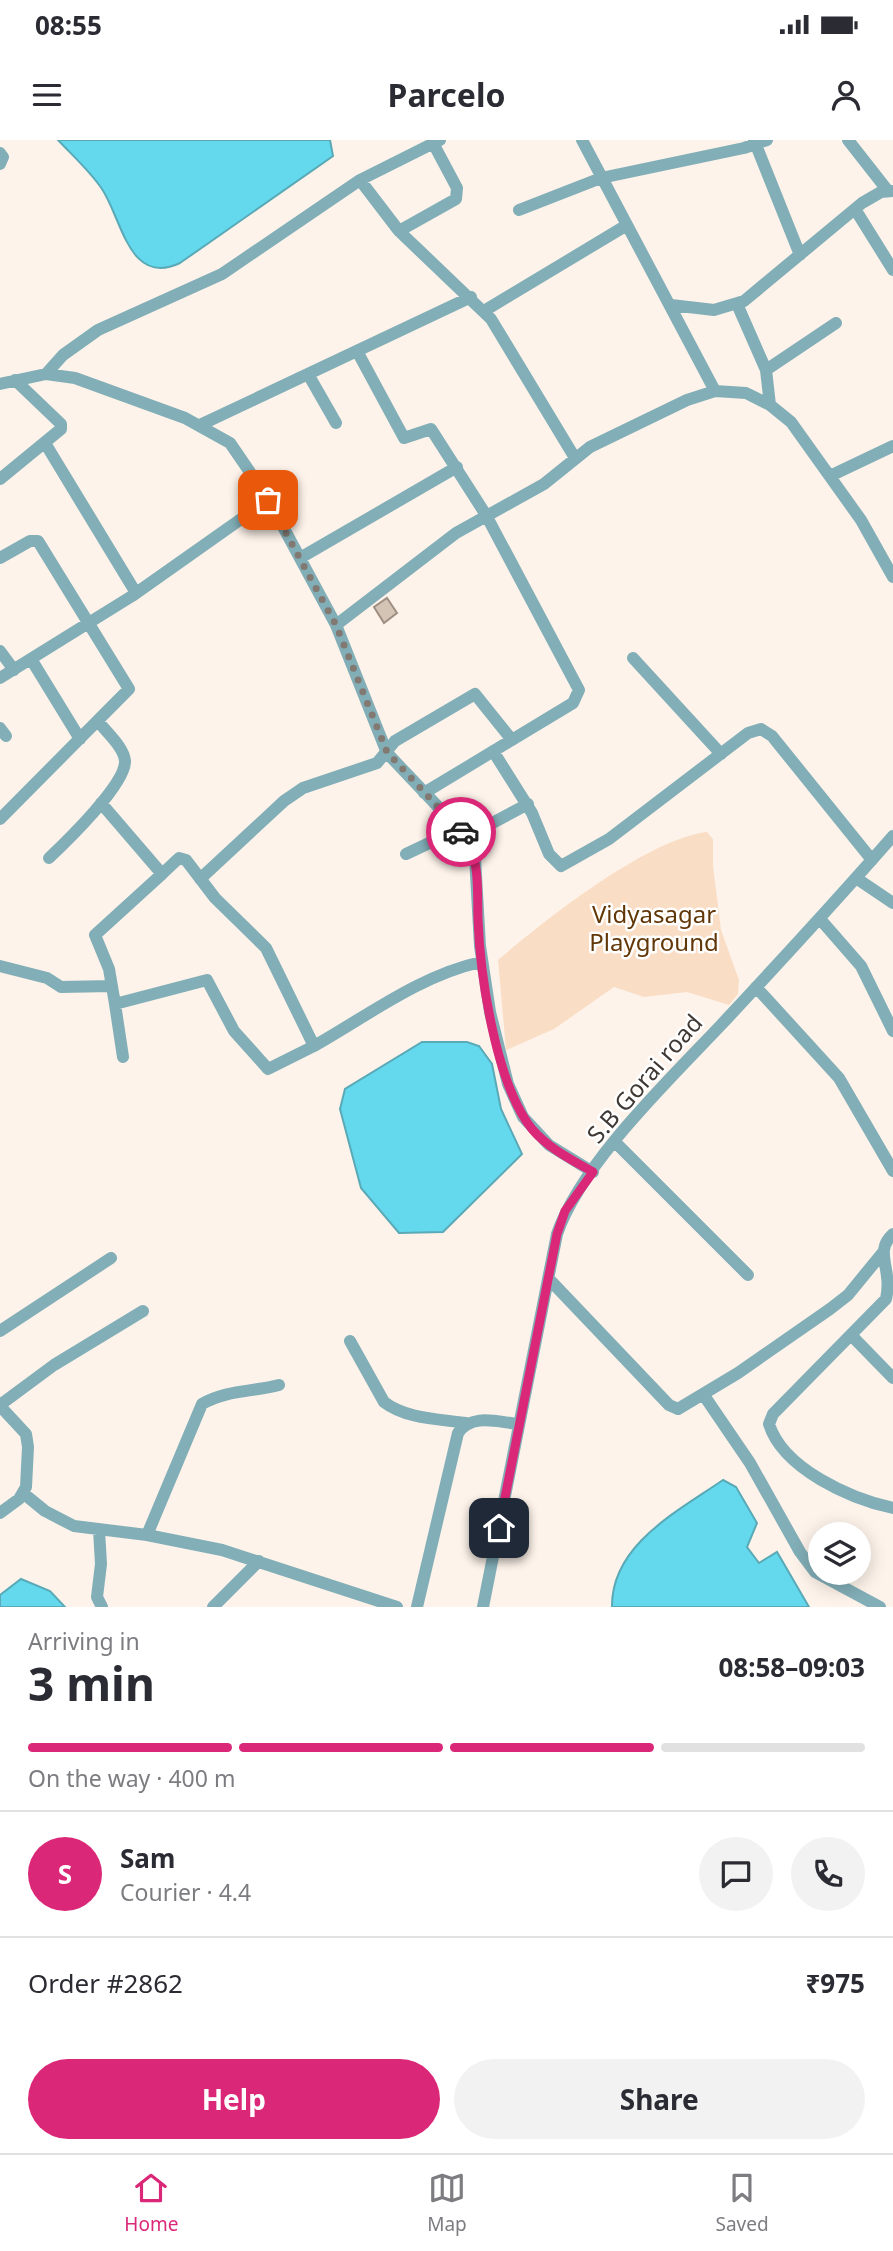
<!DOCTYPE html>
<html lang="en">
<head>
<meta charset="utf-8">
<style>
	body { margin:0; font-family:"Noto Sans",sans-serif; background:#f2f2f3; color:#2b2b33; height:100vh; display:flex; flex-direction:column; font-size:26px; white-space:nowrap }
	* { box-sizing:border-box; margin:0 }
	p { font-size:23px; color:#7c7c81 }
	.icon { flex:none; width:38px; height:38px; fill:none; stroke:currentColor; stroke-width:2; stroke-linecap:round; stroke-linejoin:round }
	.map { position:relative; height:1467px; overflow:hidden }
	.panel { display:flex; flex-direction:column; background:#fff; flex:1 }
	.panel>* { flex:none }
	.fabs { position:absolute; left:808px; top:1382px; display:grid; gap:14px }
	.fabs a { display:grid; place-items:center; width:63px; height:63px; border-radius:50%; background:#fff; box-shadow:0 4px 18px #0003; font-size:35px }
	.pin { position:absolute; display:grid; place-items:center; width:60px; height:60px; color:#fff; margin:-30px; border-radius:14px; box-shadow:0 4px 10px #0006 }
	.courier { position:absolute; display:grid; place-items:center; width:70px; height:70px; margin:-35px; border:5px solid #db2777; border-radius:50%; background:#fff; color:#222; box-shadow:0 2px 9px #0007 }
	.headline em { font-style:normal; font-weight:700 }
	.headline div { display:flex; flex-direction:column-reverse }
	.headline { display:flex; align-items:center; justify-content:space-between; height:119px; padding:0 28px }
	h1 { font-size:46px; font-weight:700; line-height:52px }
	.bar { display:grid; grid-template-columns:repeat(4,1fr); gap:10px 7px; align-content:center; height:84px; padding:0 28px }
	.bar i { height:9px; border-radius:5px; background:#e1e1e2 }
	.bar .selected { background:#db2777 }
	.bar p { grid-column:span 4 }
	.line { display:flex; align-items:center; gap:18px; padding:0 28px; border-top:2px solid #e1e1e2 }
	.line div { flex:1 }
	.round { display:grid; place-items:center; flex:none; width:74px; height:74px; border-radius:37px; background:#f2f2f3 }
	.action { display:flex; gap:14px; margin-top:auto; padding:14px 28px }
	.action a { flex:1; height:80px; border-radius:42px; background:#db2777; color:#fff; font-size:28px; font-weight:700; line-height:80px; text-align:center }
	.action a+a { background:#f2f2f3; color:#2b2b33 }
	.status { display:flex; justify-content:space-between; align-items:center; height:49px; padding:0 35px; background:#fff; direction:ltr }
	.status svg { height:19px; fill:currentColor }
	header { display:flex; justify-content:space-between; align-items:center; height:91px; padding:0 28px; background:#fff; font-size:32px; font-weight:700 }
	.menu { display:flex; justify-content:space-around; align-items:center; height:98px; border-top:2px solid #e1e1e2; background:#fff; font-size:19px; color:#7c7c81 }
	.menu a { display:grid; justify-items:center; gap:4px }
	.menu .selected { color:#db2777 }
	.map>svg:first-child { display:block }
	.green { fill:#faddc5 }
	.water { fill:#64d9ee; stroke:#59a9b6; stroke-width:2 }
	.building { fill:#d4c4b6; stroke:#9f8f82; stroke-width:2 }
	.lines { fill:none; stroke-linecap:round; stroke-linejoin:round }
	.minor { stroke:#82aeb7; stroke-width:12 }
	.done { stroke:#827973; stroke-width:7; stroke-dasharray:0 12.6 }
	.route { stroke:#db2777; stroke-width:9 }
	.labels { text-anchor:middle; stroke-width:5; stroke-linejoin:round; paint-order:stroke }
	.park-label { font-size:24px; fill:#623707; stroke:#fff }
	.street-label { font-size:24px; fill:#3f3833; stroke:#fff }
</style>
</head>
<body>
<div class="status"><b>08:55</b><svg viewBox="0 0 49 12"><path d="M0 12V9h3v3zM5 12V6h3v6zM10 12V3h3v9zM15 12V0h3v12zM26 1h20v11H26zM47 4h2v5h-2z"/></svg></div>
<header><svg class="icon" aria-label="menu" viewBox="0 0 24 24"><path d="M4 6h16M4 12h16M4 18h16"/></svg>Parcelo<svg class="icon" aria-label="person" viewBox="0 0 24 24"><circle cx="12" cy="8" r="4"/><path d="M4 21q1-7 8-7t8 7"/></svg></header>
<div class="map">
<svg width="893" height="1467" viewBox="0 0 893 1467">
	<rect width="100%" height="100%" fill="#fdf3ea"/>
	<path class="green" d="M707,692l6,7v27l8,64 18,50 -1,14 -9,11 -42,-13 -43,5 -30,-10 -60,42 -48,21 -8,-90c47,-40 149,-121 209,-128z"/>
	<path class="water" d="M58,0h272l3,16 -153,107c-51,24 -58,-44 -78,-74 -12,-18 -30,-34 -44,-49z
		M422,902h45l12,4 13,18 9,45 21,45 -79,78 -44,1 -38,-45 -21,-79 5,-20z
		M723,1340l13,7 21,36 -10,24 12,16 18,-11 32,55h-197c-1,-62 66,-96 111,-127z
		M21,1439l29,12 15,16h-65v-12z"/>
	<path class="building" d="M387,458l10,15 -13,10 -10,-16z"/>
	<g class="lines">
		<path class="minor" d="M582,0l133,251
			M754,0l46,115
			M848,0l40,51
			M0,13l3,4 -3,7
			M360,40l39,51 92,88 84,139
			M855,69l38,61
			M519,70l82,-32 143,-30 23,-8
			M399,91l57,-32 1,-11 -24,-45
			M737,164l29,66 4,35
			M671,165l43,5 30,-9 118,-98 19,-11 12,-1
			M484,171l143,-86
			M357,211l47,87 27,-9 55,86 93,175 -6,13 -149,90
			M766,230l70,-47
			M46,234l17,-19 35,-25 124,-56 138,-94 80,-40
			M308,234l28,49
			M0,244l46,-10 29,4 110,40 45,25 37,54 69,128 120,-92 88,-49 46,-37 97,-47 28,-9 31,2 24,12 21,17 70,98 32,57
			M200,285l271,-128
			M45,303l91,150
			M830,336l63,-30
			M0,339l61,-50v-5l-46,-44
			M0,418l30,-17h8l91,148 -129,130
			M300,418l157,-91
			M336,485l51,128 75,79 13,25 5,89 10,66 18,72 15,33 26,28 44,27
			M0,511l14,19
			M633,518l88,96
			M31,519l49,80
			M0,538l132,-82 136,-96
			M0,588l6,8
			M493,611l39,62 17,41 12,12 48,-27 139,-106 13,-4 11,7 100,124
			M101,663l61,71 17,-16 7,2 29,38 51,50 48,98c53,-30 107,-71 167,-84
			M466,697l62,-33
			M406,714l53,-25
			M49,718c17,-16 77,-74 76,-97 -1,-14 -19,-29 -27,-40
			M162,734l-67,61 14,34 6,35 92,-24 27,51 34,38 46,-23
			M856,738l37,25
			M200,739l84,-78 19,-13 74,-25 18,-22 80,-47 37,46
			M820,779l41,47 32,65
			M0,826l47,12 14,9 51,-1
			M756,847l83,91 54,93
			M115,864l8,53
			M615,1002l133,133
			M893,1094c-20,18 0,34 -7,65l-113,115 -4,10c14,45 82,75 124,84
			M548,1138l121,127 9,4 60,-36 92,-64 18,-14 36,-44
			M0,1191l111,-73
			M851,1195l42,43
			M350,1201l34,61c22,17 55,17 82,21
			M703,1254l47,69 50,89 15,20 65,35
			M0,1265l54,-40 89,-54
			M0,1266l26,28 2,13 -2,40 -7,12 -19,14
			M23,1353l22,18 29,15 73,9 75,15 175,57
			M99,1390l2,34 -4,33 5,10
			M147,1395l55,-131c24,-14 50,-12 77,-19
			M213,1467l46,-46
			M417,1467l41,-174c14,-20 39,-11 61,-9
			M483,1467l74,-373c24,-70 112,-154 164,-209 58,-62 116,-125 172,-189"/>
	</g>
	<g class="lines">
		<path class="done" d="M268,360l68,125 51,127 74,80"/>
		<path class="route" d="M461,692c20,25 16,56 17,87 2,57 18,165 54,210 16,19 40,31 61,43l-28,39 -8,23 -58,294"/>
	</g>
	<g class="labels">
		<g class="park-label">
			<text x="654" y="783">Vidyasagar<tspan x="654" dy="28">Playground</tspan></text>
		</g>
		<g class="street-label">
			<text transform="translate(645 939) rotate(-49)" y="8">S.B Gorai road</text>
		</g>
	</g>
</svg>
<div class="fabs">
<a><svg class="icon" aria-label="layers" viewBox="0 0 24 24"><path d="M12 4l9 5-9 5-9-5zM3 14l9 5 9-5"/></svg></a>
</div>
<div class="pin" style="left:268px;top:360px;background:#ea580c"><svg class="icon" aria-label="bag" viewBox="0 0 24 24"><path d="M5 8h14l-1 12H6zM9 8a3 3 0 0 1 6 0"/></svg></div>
<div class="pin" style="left:499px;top:1388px;background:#1f2937"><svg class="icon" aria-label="home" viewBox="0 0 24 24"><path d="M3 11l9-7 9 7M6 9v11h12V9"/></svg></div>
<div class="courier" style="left:461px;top:692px"><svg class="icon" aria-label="car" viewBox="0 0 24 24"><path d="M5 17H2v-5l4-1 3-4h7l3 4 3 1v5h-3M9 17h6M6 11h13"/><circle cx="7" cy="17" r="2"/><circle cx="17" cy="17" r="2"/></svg></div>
</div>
<section class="panel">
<div class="headline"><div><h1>3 min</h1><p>Arriving in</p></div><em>08:58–09:03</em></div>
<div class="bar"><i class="selected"></i><i class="selected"></i><i class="selected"></i><i></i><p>On the way · 400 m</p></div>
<div class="line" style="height:126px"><b class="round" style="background:#db2777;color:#fff">S</b><div><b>Sam</b><p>Courier · 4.4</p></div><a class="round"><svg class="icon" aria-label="chat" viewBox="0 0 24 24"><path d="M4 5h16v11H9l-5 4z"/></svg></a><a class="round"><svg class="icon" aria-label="phone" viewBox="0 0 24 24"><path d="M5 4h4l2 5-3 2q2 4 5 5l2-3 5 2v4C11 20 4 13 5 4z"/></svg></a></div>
<div class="line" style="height:91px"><div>Order #2862</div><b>₹975</b></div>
<div class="action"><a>Help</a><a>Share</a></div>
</section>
<nav class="menu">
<a class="selected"><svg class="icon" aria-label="home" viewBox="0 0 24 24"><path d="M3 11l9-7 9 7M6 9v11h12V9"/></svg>Home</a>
<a><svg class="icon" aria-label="map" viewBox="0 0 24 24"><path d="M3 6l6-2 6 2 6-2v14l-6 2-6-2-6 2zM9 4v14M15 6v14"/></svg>Map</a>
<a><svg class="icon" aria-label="saved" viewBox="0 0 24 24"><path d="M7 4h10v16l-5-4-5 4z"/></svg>Saved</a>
</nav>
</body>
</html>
